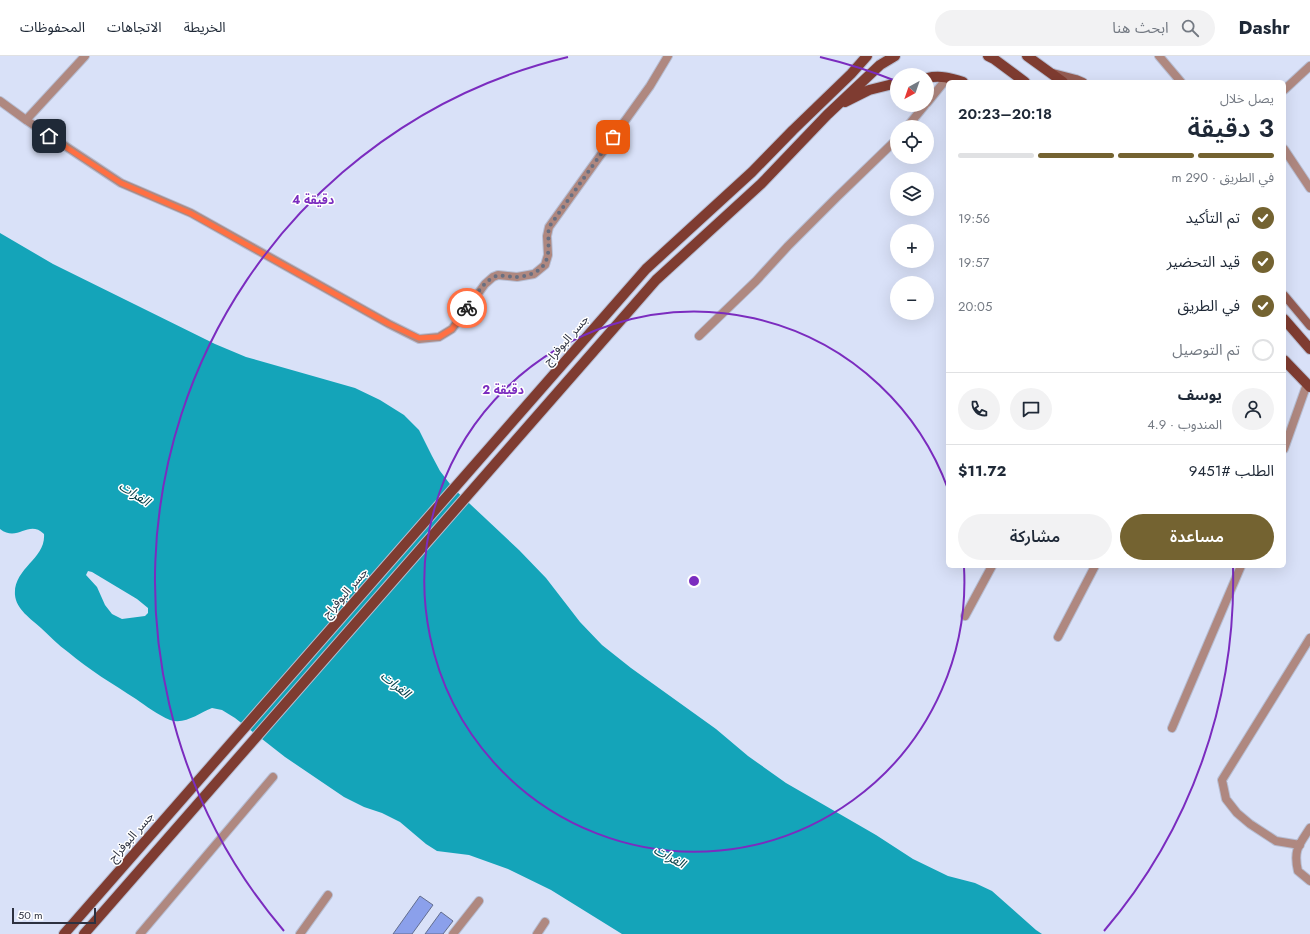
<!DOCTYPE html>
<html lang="ar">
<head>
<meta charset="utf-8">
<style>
	body { margin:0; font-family:Jost,"Noto Sans Arabic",sans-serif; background:#f2f2f3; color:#1f2937; direction:rtl; height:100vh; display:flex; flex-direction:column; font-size:15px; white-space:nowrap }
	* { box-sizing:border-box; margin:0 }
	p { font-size:13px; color:#747a83 }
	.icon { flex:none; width:22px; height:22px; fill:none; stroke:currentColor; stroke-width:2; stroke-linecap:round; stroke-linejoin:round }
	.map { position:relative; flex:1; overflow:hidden; direction:ltr }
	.sheet { position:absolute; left:946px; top:24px; width:340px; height:488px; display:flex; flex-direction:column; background:#fff; border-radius:6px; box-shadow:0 4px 16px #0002; direction:rtl }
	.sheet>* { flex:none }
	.needle { width:26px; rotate:220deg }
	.fabs { position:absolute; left:890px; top:12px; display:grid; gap:8px }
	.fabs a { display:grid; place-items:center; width:44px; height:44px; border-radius:50%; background:#fff; box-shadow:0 4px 16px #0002; font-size:20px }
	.scale { position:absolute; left:12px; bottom:10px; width:84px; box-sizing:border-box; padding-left:4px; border:2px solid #2d3140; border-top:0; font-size:11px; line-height:14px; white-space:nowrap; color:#2d3140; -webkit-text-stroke:3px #fff; paint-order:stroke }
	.pin { position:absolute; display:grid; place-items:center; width:34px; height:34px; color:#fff; margin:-17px; border-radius:8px; box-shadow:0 2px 6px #0006 }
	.courier { position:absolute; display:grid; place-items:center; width:40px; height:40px; margin:-20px; border:3px solid #ff7043; border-radius:50%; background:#fff; color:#222; box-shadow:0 1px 5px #0007 }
	.summary em { font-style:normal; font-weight:600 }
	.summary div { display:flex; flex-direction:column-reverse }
	.summary { display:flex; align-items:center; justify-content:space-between; height:68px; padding:0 12px }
	h1 { font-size:26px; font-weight:600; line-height:30px }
	.bar { display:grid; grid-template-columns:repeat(4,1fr); gap:6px 4px; align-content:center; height:48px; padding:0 12px }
	.bar i { height:5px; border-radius:3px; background:#e0e1e3 }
	.bar .current { background:#746331 }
	.bar p { grid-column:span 4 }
	.line { display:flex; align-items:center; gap:10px; padding:0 12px; border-top:1px solid #e0e1e3 }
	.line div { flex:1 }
	.round { display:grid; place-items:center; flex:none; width:42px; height:42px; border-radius:21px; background:#f2f2f3 }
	ol { padding:0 12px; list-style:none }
	li { display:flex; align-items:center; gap:12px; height:44px }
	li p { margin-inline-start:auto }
	li .icon { padding:4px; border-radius:50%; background:#746331; color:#fff; stroke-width:4 }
	li:last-child { color:#747a83 }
	li i { width:22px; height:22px; border:2px solid #e0e1e3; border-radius:50% }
	.button { display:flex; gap:8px; margin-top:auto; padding:8px 12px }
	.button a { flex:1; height:46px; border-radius:24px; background:#746331; color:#fff; font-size:16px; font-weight:600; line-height:46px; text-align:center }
	.button a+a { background:#f2f2f3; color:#1f2937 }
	header { display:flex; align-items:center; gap:24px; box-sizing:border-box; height:56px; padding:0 20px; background:#fff; border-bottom:1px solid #e0e1e3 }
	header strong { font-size:19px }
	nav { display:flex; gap:22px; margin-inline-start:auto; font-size:14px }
	.search { width:280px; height:36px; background:#f2f2f3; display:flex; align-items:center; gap:10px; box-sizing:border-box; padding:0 14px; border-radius:22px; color:#747a83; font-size:15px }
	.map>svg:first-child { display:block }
	.water { fill:#14a4b9; fill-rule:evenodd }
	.building { fill:#8ba0eb; stroke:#626d8f }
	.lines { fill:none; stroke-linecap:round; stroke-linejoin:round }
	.street-casing { stroke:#b7bed3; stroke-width:10 }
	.secondary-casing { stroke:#b7bed3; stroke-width:10 }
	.primary-casing { stroke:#b7bed3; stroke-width:12 }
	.street { stroke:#af8880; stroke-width:8 }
	.secondary { stroke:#945c52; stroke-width:8 }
	.primary { stroke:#7f3c31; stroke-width:10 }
	.done { stroke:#696f80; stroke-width:4; stroke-dasharray:0 7.2 }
	.route { stroke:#ff7043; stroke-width:5 }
	.ring { fill:none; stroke:#7b2cbf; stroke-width:2 }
	.labels { text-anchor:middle; stroke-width:3; stroke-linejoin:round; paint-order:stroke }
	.street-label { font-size:12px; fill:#2d3140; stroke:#fff }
	.water-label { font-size:13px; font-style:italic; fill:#054049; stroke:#fff }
	.centre { fill:#7b2cbf; stroke:#fff; stroke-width:2 }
	.ring-label { font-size:12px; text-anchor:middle; font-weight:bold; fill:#7b2cbf; stroke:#fff; stroke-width:3; stroke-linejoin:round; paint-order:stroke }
</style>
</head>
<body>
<header>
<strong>Dashr</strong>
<div class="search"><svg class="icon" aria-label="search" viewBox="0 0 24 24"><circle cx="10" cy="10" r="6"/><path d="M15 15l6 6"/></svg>ابحث هنا</div>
<nav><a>الخريطة</a><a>الاتجاهات</a><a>المحفوظات</a></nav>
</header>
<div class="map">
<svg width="1310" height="878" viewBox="0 0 1310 878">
	<rect width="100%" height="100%" fill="#d9e1f8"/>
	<path class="water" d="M0,177l53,31 162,80 31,13 109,31 25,12 24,15 15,15 13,26 8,15 13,17 66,62 27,28 34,44 22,23 29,23 85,61 32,27 38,27 90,52 37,24 35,17 27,7 17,8 44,39 6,4h-420l-71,-44 -43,-21 -39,-14 -32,-4 -11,-7 -26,-22 -18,-9 -18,-6 -20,-10 -59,-40 -50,-39 -13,-8 -10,-2c-13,5 -27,17 -42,12 -12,-5 -24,-14 -34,-21 -23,-15 -47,-29 -68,-47 -10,-7 -18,-16 -27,-24 -10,-9 -25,-19 -26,-33 -2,-27 31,-36 29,-61 -16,-15 -26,9 -44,-5zM88,515l4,1 45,27 11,9v5l-3,3 -23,3 -10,-5 -7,-9 -8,-18 -11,-12z"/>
	<path class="building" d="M420,840l13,9 -21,29h-19z
		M441,856l12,9 -10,13h-18z"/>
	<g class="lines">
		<g class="street-casing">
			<path id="street" d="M1159,0l22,26
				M1284,34l26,-24
				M0,45l26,19 95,63 70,30 198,111 30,15 20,-2 13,-8 33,-45 8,-7 5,-2 19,2 17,-3 11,-9 3,-10 -1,-19 2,-9 101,-141 18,-30
				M927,47l21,-26
				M26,64l59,-64
				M907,71l18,-22
				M1284,93l26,39
				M699,280l57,-55 32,-35 49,-49 60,-58
				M1284,393l23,-65
				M965,560l27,-50
				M1058,581l37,-71
				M1172,672l69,-162
				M1310,772c-11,17 -17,22 -12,43l12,10
				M1300,789l-24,-4 -26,-17 -13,-11 -11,-14 -4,-19 88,-142
				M140,878l133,-157
				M300,878l28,-39
				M453,878l26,-33
				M537,878l8,-12"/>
		</g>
		<g class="secondary-casing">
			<path id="secondary" d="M1053,17l23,6 7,3
				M1284,239l26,31"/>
		</g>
		<g class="primary-casing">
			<path id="primary" d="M988,0l6,3 31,23
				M1027,0l36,26
				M927,22c13,-3 24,0 36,4
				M845,46l24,-12 28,-7
				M1284,263l26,30
				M1284,304l26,27
				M64,878l582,-665 106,-97 41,-42 58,-56 16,-18
				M84,878l572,-654 105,-96 66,-69 53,-50 15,-9"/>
		</g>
		<use href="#street" class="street"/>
		<use href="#secondary" class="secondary"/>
		<use href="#primary" class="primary"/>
	</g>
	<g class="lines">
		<path class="done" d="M467,252c8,-11 15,-25 27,-31 6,-3 14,0 21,0 10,0 25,-4 30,-14 6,-11 2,-24 4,-36l64,-90"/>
		<path class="route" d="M49,80l72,47 69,30 199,111 30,14 20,-1 13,-8 15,-21"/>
	</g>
	<g class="ring">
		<path d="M964 511A270 270 0 1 1 948 433"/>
		<path d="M284 875A539 539 0 0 1 568 1M820 1A539 539 0 0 1 896 25M1233 511A539 539 0 0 1 1104 875"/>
	</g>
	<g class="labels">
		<g class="street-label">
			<text transform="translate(566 284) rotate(-49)" y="4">جسر البوفراج</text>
			<text transform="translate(345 537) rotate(-49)" y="4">جسر البوفراج</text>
			<text transform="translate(131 781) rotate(-49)" y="4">جسر البوفراج</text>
		</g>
		<g class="water-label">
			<text transform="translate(135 437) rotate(33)" y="5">الفرات</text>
			<text transform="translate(396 628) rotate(39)" y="5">الفرات</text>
			<text transform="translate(670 800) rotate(29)" y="5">الفرات</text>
		</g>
	</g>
	<circle cx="694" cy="525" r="6" class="centre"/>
	<g class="ring-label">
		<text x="313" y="148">4 دقيقة</text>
		<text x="503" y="338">2 دقيقة</text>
	</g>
</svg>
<div class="fabs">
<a><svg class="needle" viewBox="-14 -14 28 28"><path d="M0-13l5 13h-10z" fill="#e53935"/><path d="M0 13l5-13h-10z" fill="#747a83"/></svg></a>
<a><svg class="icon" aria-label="locate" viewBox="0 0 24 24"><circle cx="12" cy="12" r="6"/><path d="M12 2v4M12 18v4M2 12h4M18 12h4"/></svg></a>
<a><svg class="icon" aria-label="layers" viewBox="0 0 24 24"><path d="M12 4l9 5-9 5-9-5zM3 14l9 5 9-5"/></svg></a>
<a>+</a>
<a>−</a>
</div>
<div class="scale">50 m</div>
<div class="pin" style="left:613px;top:81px;background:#ea580c"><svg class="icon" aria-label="bag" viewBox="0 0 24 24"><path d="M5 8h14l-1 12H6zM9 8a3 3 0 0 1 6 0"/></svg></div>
<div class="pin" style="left:49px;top:80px;background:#1f2937"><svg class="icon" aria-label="home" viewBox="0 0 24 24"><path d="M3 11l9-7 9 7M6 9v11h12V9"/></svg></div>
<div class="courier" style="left:467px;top:252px"><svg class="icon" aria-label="bike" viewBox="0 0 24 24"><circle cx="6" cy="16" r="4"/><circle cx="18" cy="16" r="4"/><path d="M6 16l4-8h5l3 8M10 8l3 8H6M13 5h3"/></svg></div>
<section class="sheet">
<div class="summary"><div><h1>3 دقيقة</h1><p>يصل خلال</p></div><em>20:18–20:23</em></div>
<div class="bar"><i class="current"></i><i class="current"></i><i class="current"></i><i></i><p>في الطريق · 290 m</p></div>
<ol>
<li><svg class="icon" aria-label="check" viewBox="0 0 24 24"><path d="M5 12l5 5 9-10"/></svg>تم التأكيد<p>19:56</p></li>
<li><svg class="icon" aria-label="check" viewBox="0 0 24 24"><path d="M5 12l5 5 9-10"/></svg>قيد التحضير<p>19:57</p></li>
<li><svg class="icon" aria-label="check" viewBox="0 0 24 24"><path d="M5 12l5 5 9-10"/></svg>في الطريق<p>20:05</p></li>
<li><i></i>تم التوصيل</li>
</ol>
<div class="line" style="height:72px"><a class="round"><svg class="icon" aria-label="person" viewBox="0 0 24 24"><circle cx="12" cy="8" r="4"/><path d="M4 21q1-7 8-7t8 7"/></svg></a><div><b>يوسف</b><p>المندوب · 4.9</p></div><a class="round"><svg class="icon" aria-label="chat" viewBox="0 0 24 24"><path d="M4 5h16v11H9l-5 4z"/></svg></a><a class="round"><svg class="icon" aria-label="phone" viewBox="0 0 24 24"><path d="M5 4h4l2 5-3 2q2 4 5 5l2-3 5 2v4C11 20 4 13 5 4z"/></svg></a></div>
<div class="line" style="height:52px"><div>الطلب #9451</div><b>$11.72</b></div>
<div class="button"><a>مساعدة</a><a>مشاركة</a></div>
</section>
</div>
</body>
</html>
